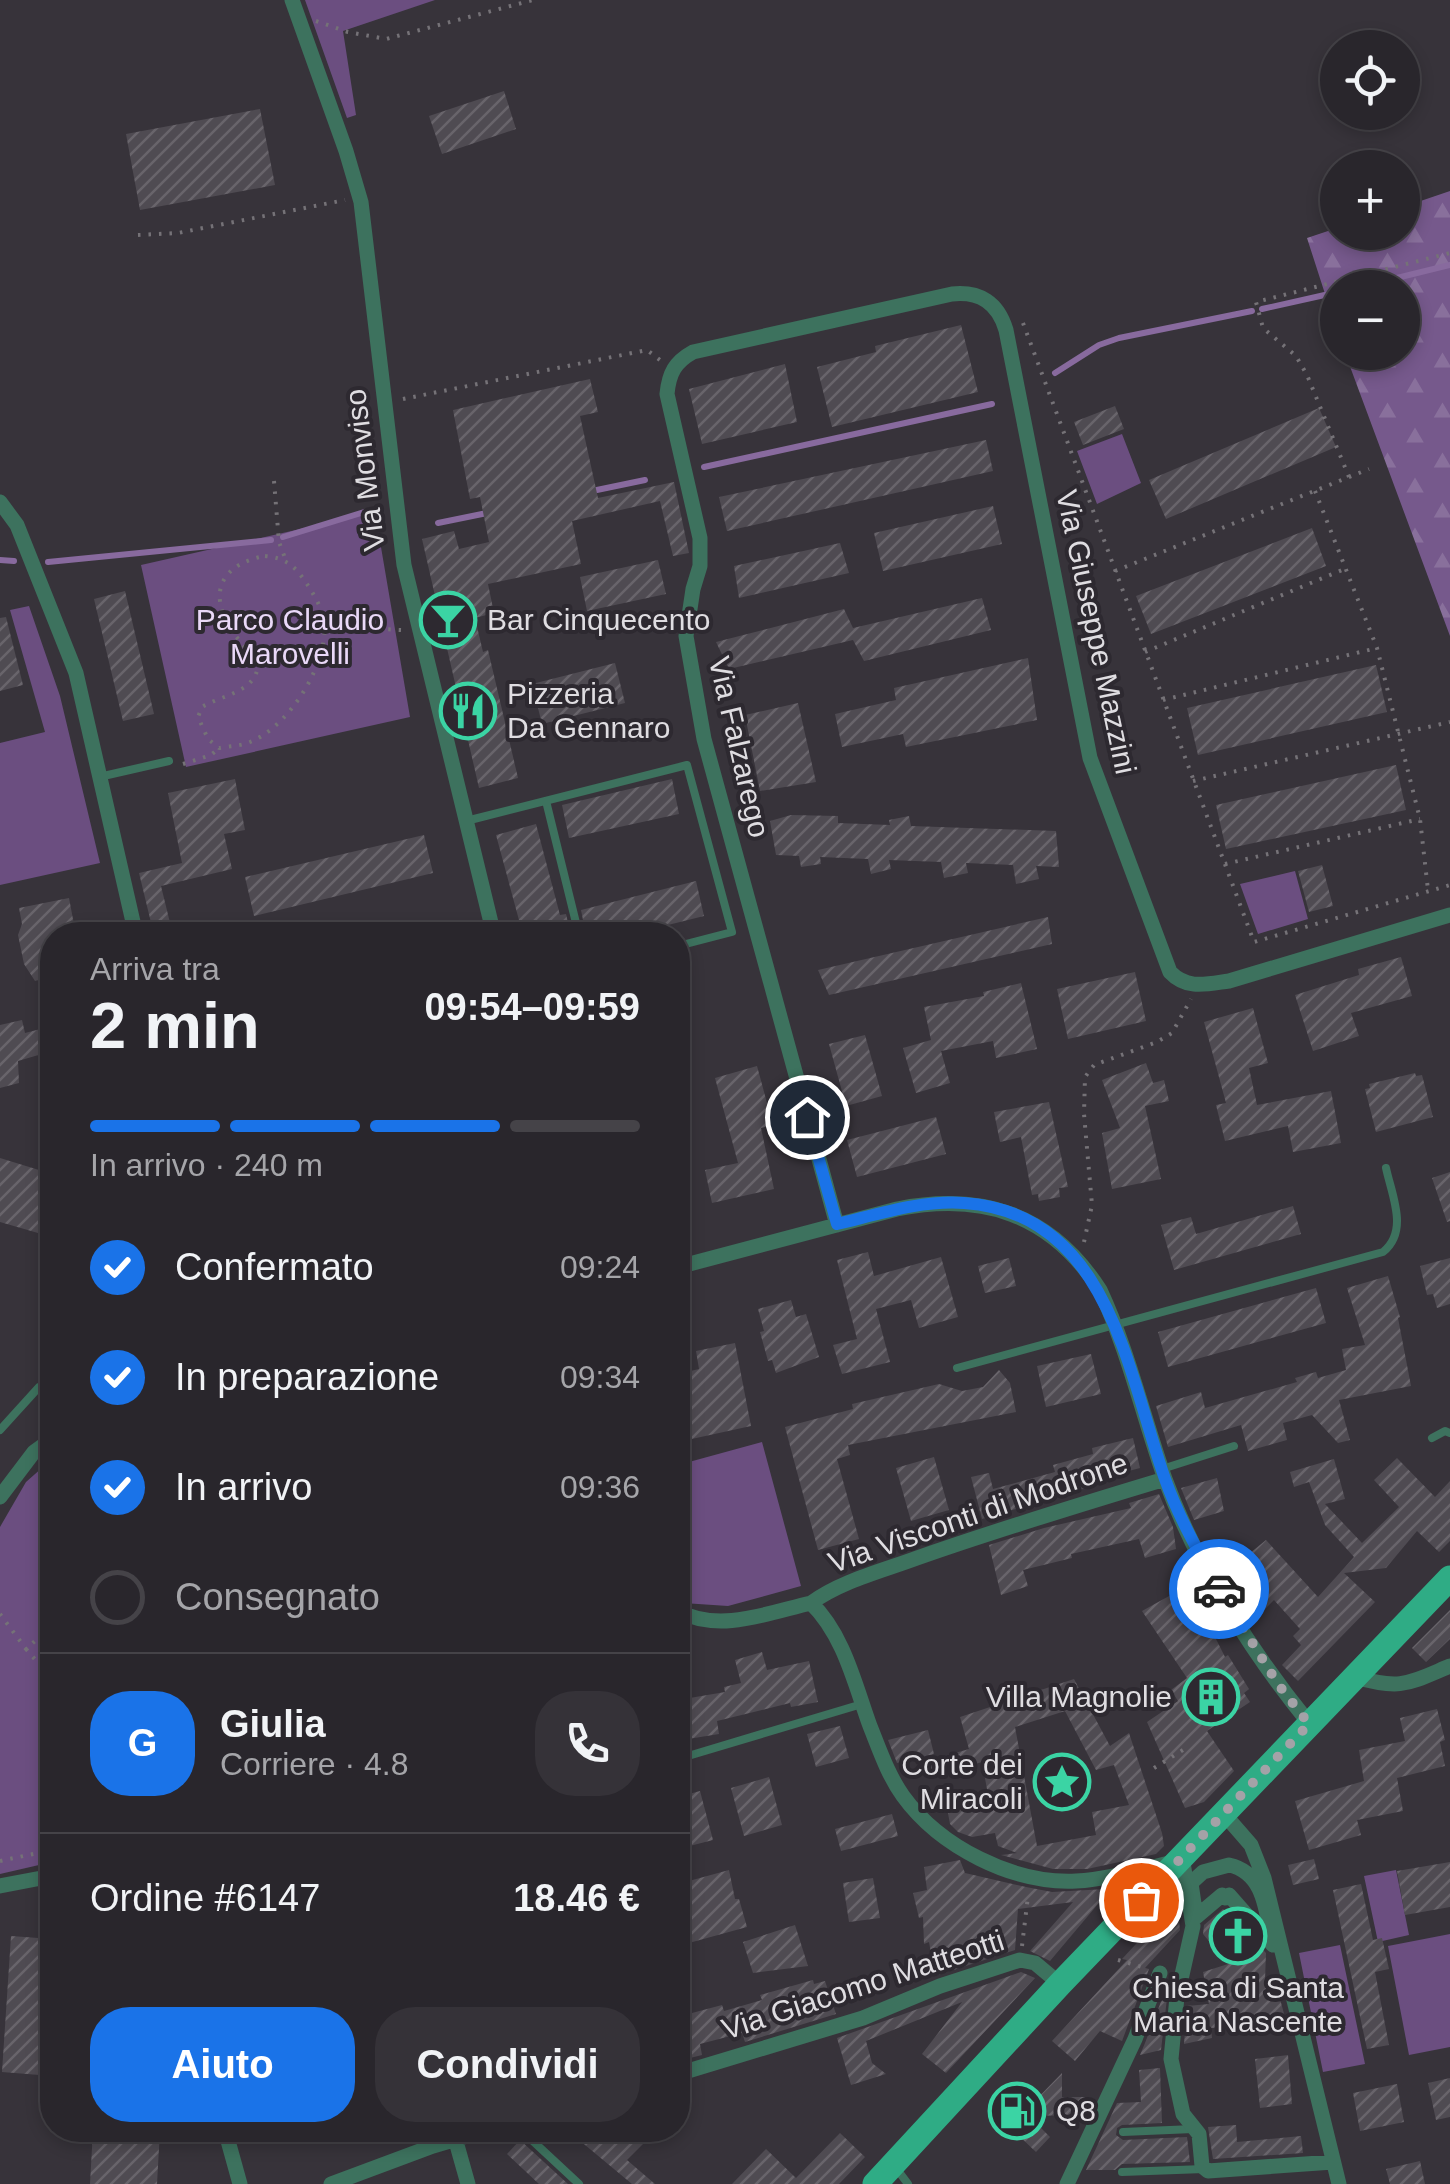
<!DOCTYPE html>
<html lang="it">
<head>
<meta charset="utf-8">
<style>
	body { margin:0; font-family:Arial,sans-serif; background:#353238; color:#f1f3f6; height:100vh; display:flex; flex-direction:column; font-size:38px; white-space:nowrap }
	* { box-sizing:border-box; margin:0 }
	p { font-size:32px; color:#a5a5a9 }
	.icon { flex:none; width:55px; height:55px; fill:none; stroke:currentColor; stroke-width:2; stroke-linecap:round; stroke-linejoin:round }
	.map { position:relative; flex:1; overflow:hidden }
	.details { position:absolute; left:40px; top:922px; width:650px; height:1220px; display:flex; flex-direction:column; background:#29262c; border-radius:40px; box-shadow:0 5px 15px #0003,0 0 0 2px #454348 }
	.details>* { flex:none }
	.tools { position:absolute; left:1320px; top:30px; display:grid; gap:20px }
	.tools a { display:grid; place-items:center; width:100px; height:100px; border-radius:50%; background:#29262c; box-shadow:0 5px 15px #0003,0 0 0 2px #454348; font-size:50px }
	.pin { position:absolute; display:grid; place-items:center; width:85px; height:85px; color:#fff; margin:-42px; border:5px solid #fff; border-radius:50%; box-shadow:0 2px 10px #0007 }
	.courier { position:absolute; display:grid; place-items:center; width:100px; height:100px; margin:-50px; border:8px solid #1a73e8; border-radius:50%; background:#fff; color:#222; box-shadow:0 2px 12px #0007 }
	.summary em { font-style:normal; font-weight:800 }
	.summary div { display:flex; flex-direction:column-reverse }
	.summary { display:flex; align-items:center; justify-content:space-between; height:170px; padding:0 50px }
	h1 { font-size:65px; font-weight:800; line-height:75px }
	.bar { display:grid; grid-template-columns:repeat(4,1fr); gap:15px 10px; align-content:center; height:120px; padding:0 50px }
	.bar i { height:12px; border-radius:8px; background:#454348 }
	.bar .selected { background:#1a73e8 }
	.bar p { grid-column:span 4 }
	.line { display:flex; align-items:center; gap:25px; padding:0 50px; border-top:2px solid #454348 }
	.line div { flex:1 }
	.round { display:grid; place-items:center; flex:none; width:105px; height:105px; border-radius:40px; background:#353238 }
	ol { padding:0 50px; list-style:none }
	li { display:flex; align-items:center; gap:30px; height:110px }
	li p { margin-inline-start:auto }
	li .icon { padding:10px; border-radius:50%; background:#1a73e8; color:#fff; stroke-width:4 }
	li:last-child { color:#a5a5a9 }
	li i { width:55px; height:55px; border:5px solid #454348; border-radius:50% }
	.primary-button { display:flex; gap:20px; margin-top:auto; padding:20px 50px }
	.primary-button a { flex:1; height:115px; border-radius:40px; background:#1a73e8; color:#fff; font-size:40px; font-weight:800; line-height:115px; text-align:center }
	.primary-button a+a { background:#353238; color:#f1f3f6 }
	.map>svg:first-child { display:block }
	.green { fill:#6b4e80 }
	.forest { fill:url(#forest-firs) }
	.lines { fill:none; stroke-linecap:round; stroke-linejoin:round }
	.stream { stroke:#886a9e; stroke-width:6 }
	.building { fill:url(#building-hatch); fill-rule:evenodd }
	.path { stroke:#757277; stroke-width:4; stroke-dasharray:2.5 8; stroke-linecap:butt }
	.lane { stroke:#3d725e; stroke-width:8 }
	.street { stroke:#3d725e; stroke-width:15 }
	.primary { stroke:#2fac85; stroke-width:25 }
	.done { stroke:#a4a2a7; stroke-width:10; stroke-dasharray:0 18 }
	.route { stroke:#1a73e8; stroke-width:12 }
	.labels { text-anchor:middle; stroke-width:8; stroke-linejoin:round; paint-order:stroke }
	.street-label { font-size:30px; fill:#dfdde1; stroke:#2d2930 }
	.park-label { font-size:30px; fill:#ead9f8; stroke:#2d2930 }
	.poi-label { font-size:30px; fill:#dfdde1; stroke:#2d2930; text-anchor:start }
</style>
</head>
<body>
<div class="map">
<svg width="1450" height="2184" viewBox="0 0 1450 2184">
	<defs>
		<pattern id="forest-firs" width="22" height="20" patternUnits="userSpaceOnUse" patternTransform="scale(2.5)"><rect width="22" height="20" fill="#76598c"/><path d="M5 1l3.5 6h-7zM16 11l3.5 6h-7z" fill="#89709c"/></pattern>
		<pattern id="building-hatch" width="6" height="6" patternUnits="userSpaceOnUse" patternTransform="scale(2.5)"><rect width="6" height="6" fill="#4f4b52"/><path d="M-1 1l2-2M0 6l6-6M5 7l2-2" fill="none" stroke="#68646b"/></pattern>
	</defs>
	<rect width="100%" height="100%" fill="#37333a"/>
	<path class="green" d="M305,0h130l-92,31 13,84 -9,3z
		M1122,434l19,49 -44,21 -20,-53z
		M375,512l35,205 -224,50 -45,-202z
		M29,606l31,90 40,167 -100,22v-142l45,-11 -35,-122z
		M1295,871l13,48 -50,15 -18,-50z
		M762,1442l39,144 -73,20 -45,-3 -5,-9v-129z
		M52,1459v403l-52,12v-347l26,-45z
		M1396,1870l13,65 -31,7 -14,-66z
		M1450,1934v113l-41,8 -21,-109z
		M1340,1945l25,119 -42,8 -24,-119z"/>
	<path class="forest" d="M1450,191v445l-105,-283 57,-1v-64h-64l-1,43 -30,-93 30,-10 1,4h64l1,-25z"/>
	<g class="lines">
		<path class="stream" d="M1356,288l94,-23
			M1262,309l76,-17
			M1055,373l44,-28 20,-7 133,-27
			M704,467l288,-63
			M592,491l53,-11
			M438,523l54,-11
			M283,537l88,-27
			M0,560l14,1
			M48,562l223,-22"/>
	</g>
	<path class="building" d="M504,91l12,38 -74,25 -13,-38z
		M260,109l15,76 -135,25 -14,-76z
		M961,325l17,67 -146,35 -15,-60 59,-15 -1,-6z
		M785,364l12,58 -95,22 -13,-55z
		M590,379l8,33 -18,4 18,82 76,-16 15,71 -16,3 -13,-55 -88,20 9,43 -93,20 6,29 -19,5 8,34 5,-2 30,128 -39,10 -57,-249 32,-8 5,18 30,-7 -9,-45 -10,2 -17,-89z
		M1115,406l9,23 -41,16 -9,-23z
		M1319,408l17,39 -170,72 -17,-39z
		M986,440l7,31 -266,60 -8,-34z
		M993,506l9,38 -119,27 -9,-38z
		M1312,528l14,38 -175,68 -15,-38z
		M840,543l9,30 -110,25 -5,-32z
		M658,560l8,34 -79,17 -7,-34z
		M125,591l29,123 -31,7 -29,-122z
		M982,598l9,32 -127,31 -11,-21 -124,29 -13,-27 128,-33 9,19z
		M6,617l17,68 -23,6v-73z
		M1028,658l9,62 -131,27 -3,-13 -61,13 -7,-33 61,-14 -2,-12z
		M615,663l10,40 -83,21 -10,-40z
		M1376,665l11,47 -189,43 -11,-47z
		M798,703l18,79 -56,9 -15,-76z
		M1396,765l10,45 -180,39 -10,-44z
		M235,779l10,51 -21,4 8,35 -71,17 12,49h-19l-15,-62 43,-10 -14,-70z
		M672,779l7,35 -110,24 -7,-33z
		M791,815l47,1v7l52,2 -1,-5 20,-4 2,10 145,5 3,36 -23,-1 3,13 -23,5 -3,-19 -47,-2 2,10 -24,5 -3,-16 -52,-2 2,9 -20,5 -3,-15 -48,-2 1,7 -20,3 -2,-11 -23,-1 -6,-34z
		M536,824l24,91 6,-1 5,21h-48l-27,-100z
		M424,835l9,38 -179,43 -9,-39z
		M1322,865l11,41 -24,6 -11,-41z
		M696,881l8,35 -76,19h-42l-5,-25z
		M69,898l7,37h-24v41l-17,5 -11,-17 -6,-29 4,-11 -3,-16z
		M1048,917l4,27 -223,51 -11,-25z
		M1401,957l11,39 -61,17 8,23 -46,15 -18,-56 64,-20 -1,-6z
		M1135,972l11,49 -78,18 -11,-50z
		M1021,983l16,66 -41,9 -3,-17 -52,10 9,32 -34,10 -13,-45 28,-8 -7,-33 60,-11 -1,-4z
		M1253,1008l15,55 -19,5 8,37 74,-14 10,52 -48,9 -5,-26 -63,15 -9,-36 10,-2 -22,-81z
		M22,1020l3,13 27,-7v25l-34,10 1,22 -19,5v-63z
		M865,1035l17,61 -36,10 -17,-62z
		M1146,1063l7,20 11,-3 5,21 -24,5 16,73 -49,10 -10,-56 18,-5 -18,-48z
		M757,1066l16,59 -12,3 13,61 -62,14 -7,-33 33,-7 -23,-85z
		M1415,1073l1,3 6,-1 11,42 -57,15 -11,-43 5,-1 -1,-4z
		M1049,1102l19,85 -9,1 1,9 -21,4 -1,-7 -6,1 -11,-58 -21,5 -6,-30z
		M936,1117l10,37 -89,23 -10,-37z
		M0,1158l52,16v12l-14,47 -38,-11z
		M1450,1172v49l-3,1 -15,-44z
		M1293,1206l8,28 -127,36 -13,-45 30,-8 5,17z
		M868,1252l6,24 67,-19 17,60 -39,11 -8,-28 -35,9 14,53 -48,12 -9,-29 24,-6 -20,-79z
		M1009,1258l7,28 -31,7 -7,-27z
		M1450,1258v46l-13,4 -4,-14 -6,1 -7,-29z
		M1388,1276l12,41 -2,1 13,68 -72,14 11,40 -12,3 -26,-28 -29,8 4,17 -39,11 -7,-26 -73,22 -12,-41 45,-14 4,16 92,-26 -2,-4 21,-6 2,6 28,-8 -4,-21 23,-4 -18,-57z
		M1316,1288l10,35 -158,44 -10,-35z
		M791,1300l5,17 10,-3 13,43 -43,16 -4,-13 -4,1 -8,-29 4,-1 -6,-22z
		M735,1343l16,83 -73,16v-68l21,-5 -3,-18z
		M1091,1354l10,40 -55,13 -9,-41z
		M999,1370l11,13 6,29 -168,33 2,10 -13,4 22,80 -41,11 -33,-123 68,-18 -1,-5 87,-20 23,7 21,-4z
		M1133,1438l7,30 -49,13 2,5 -111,33 -11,-42 18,-4 4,16 62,-17 -2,-7 40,-11 -1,-6z
		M934,1457l15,53 -38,11 -15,-53z
		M1397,1458l38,39 15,-16v60l-11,11 -22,-21 -31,37 -42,5 31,29 -77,79 -16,-16 19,-20 -8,-9 7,-7 -26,-29 -14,14 -20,-21 24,-21 -15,-18 17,-14 52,57 36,-40 -29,-32 -16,-43 -15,5 -4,-15 44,-13 11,40 -20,5 37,39 37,-36 -25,-27z
		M1217,1478l7,33 -30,9 -13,-32z
		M1159,1494l14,33 3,22 -31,9 -6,-19 -68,15 1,4 -49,12 5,16 -27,9 -12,-50 55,-17 87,-20 -2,-5z
		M1189,1585l36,72 3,-2 21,34 -5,4 6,9 -43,29 27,40 -30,31 -19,6 -38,-86 31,-21 -7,-11 16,-12 -45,-67z
		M1450,1610v29l-24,23 -14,-14z
		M762,1652l5,18 42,-9 9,41 -27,5 -1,-4 -73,18 2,13 -37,6 -4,-40 47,-8 -1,-5 17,-4 -6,-23z
		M1074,1679l36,67 19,-13 33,100 2,13 -8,8 -69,15h-34l-52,-14 16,-2 -19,-7 -3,-13 -23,4 -14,-5 -8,-8 -3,-16 42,-8 -7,-38 -51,15 -4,-16 42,-12 -9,-32zM1065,1711l31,59 18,-5 15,40 -37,7 4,23 -59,11 -22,-119z
		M1437,1709l8,31 -5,2 5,24 -48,12 6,33 -46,9 4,15 -52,15 -14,-49 69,-20 -5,-31 46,-9 -5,-23z
		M840,1726l9,32 -33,9 -9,-33z
		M928,1730l6,24 -37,9 -9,-23z
		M769,1777l13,48 -38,11 -13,-48z
		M700,1791l13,49 -35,9v-52z
		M892,1814l6,22 -57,15 -6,-22z
		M1314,1859l5,20 -26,6 -5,-20z
		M960,1860l5,13 61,14 26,5 54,-3 3,2 -59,70 -20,-10 43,-49 -55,7 -3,41 -80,26 -6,-34 -5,2 -1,-27 -4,1 -6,-25 14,-3 -3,-23z
		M1450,1862v45l-45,8 -8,-44z
		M729,1870l6,29h4l8,28 -69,19v-62z
		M873,1878l7,40 -31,4 -6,-39z
		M1361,1884l12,56 9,-2 7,31 -14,3 14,73 -22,4 -34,-159z
		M1177,1900l3,30 -35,38 4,1 -27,72 -22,-10 -25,30 -23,-20 75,-81 -5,-1z
		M1223,1909l43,44 -1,27 9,-3 12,44 -20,4 -55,3 1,10 -28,6 3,-38 22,-2 -6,-32 25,-8 -25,-30 1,-9z
		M795,1925l13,41 -55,7 -10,-31z
		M11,1936l41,3v137l-50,-4z
		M1021,1972l14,6 -89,95 -24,-19 40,-52 -96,39 6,22 14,11 -35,11 -14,-47z
		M684,1977l8,36 30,-8 2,6 38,-11 -2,-5 53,-15 1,4 11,-3 11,33 -91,28 -3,-9 -42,11 2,11 -24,6v-83z
		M1169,1981l-8,69 -21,5 5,-12z
		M1288,2055l4,49 -32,4 -5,-49z
		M1160,2068l2,55 -40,2 -5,3 -1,7 7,5 64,-3 3,25 -68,2 -7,6h-29l31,-67 24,-1 -2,-32z
		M1062,2073v24h23v18l-56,1 21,21 -14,15 -44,-42 15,-16 18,17z
		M1450,2078v39l-14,3 -8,-37z
		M1397,2084l7,38 -44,9 -7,-38z
		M1236,2125l1,17 64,-6 2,17 -90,6 -5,-32z
		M93,2130h67l-3,54h-67z
		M567,2130h90l-30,30 28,24h-23z
		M840,2133l25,24 -26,27h-107l34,-35 30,29z
		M520,2140l48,44h-29l-32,-30z
		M1420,2161l5,23h-35l-4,-15z"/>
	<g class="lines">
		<path class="path" d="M316,21l32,11 38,7 147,-39
			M138,235l40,-2 167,-33
			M1023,323l231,619 196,-57
			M403,399l244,-49 13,10
			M1349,477l-42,-102 -11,-19 -33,-28 -7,-26 194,-49
			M274,481l5,61 6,16
			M1315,491l62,157 43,171 8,71
			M265,556c21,2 30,10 42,28 7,11 15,24 17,36 6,42 -35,107 -74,122 -9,4 -20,4 -31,6l-11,-9 -10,-22 4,-10c20,-12 54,-15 56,-42 -8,-14 -21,-25 -29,-39 -22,-38 -3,-63 36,-70z
			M1115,571l254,-102
			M326,622l17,5 58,3
			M1145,652l202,-84
			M1163,700l214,-52
			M183,764l28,-9 8,-7
			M1193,781l257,-59
			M1225,864l195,-45
			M1084,1242l8,-37 -8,-91 1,-37 9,-12 63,-23 15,-9 19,-34
			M0,1614l26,35 26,-23
			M26,1649l26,30
			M1154,1768l29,-18
			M0,1861l52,-11
			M1022,1946l6,-50
			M1118,1960l24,7"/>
		<path class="lane" d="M99,777l70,-16
			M546,801l33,134
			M466,821l221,-56 45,167 -54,14
			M957,1368l426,-116c26,-21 9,-56 3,-84
			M0,1430l39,-43 13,-7
			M1432,1438l13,-7 5,2
			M1162,1469l72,-23
			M678,1759l184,-55
			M521,2130l58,54
			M1123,2132l70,-3
			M896,2168l12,16
			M1122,2172l82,-3"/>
		<path class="street" d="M292,0l54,151 15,51 43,363 90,370
			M0,502l17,23 59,148 60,262
			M837,1225l-133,-486 -18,-103 7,-47 7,-23v-28l-33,-144c2,-21 8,-32 26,-42l259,-58c28,-3 46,9 54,36l84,428 80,214c17,18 37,12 59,9l221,-66
			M678,1267l219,-58c86,-17 154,5 203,81 28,60 43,126 65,189 32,87 86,173 144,244
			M0,1497l34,-45 18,-13
			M811,1603c30,-22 71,-32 106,-45 82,-29 165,-54 248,-79
			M678,1611c41,22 90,2 133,-8 33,32 44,82 59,123 10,25 18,49 33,70 37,51 110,88 173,85 33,-2 66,-12 98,-19
			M1355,1677c46,13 52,7 95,-11
			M1224,1814l27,31 13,33 75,306
			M1182,1856l11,70 -16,71 -6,62 12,55 16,20 3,32 6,5 125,-9
			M1229,1865c37,8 37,49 44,80l-44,-50 -4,3 -3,-3 -26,22 -5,-34 12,-11z
			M0,1886l52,-10
			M678,2074l185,-56 77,-32 80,-26 15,3 25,21
			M225,2130l15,54
			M455,2138l13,46
			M331,2184l102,-38 54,-16
			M1067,2184l68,-145 25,-66"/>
		<path class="primary" d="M875,2184l185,-200 390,-406"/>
	</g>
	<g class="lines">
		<path class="done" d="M1141,1900l168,-176 -31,-40 -59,-95"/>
		<path class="route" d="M807,1117l30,107c42,-10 84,-24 127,-21 145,10 163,168 201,276 14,39 34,74 54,110"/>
	</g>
	<defs>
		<g id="bar-ring" transform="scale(2.875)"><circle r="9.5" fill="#2d2930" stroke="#3bd4a4" stroke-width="1.5"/><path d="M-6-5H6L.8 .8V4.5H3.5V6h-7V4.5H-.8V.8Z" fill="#3bd4a4"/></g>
		<g id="restaurant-ring" transform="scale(2.875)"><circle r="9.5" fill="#2d2930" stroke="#3bd4a4" stroke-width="1.5"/><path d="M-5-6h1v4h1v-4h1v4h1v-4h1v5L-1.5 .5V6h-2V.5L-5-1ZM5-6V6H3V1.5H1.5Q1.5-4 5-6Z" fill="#3bd4a4"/></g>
		<g id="building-ring" transform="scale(2.875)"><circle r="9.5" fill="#2d2930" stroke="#3bd4a4" stroke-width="1.5"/><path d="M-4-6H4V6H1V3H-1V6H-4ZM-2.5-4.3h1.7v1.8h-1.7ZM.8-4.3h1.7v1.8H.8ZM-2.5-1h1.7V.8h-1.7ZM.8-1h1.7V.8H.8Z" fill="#3bd4a4"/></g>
		<g id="sight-ring" transform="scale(2.875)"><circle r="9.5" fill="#2d2930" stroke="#3bd4a4" stroke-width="1.5"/><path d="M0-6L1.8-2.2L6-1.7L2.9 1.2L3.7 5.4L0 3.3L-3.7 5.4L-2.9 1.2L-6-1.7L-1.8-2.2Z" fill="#3bd4a4"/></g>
		<g id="church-ring" transform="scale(2.875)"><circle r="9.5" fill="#2d2930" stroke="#3bd4a4" stroke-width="1.5"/><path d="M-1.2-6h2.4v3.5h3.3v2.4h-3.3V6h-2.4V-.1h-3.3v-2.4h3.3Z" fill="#3bd4a4"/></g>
		<g id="fuel-ring" transform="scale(2.875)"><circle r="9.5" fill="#2d2930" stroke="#3bd4a4" stroke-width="1.5"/><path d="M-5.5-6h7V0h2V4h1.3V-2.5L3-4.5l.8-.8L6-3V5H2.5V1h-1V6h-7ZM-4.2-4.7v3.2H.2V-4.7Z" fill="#3bd4a4"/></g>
	</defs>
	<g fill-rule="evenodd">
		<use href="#bar-ring" x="448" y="620"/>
		<use href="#restaurant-ring" x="468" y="711"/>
		<use href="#building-ring" x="1211" y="1697"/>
		<use href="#sight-ring" x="1062" y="1782"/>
		<use href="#church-ring" x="1238" y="1936"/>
		<use href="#fuel-ring" x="1017" y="2111"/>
	</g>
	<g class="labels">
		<g class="street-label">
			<text transform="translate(365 470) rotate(-97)" y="10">Via Monviso</text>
			<text transform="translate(1096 632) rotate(78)" y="10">Via Giuseppe Mazzini</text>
			<text transform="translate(739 747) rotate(77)" y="10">Via Falzarego</text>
			<text transform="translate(978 1513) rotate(-19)" y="10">Via Visconti di Modrone</text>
			<text transform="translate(863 1985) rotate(-18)" y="10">Via Giacomo Matteotti</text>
		</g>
		<g class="park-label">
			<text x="290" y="630">Parco Claudio<tspan x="290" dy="34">Marovelli</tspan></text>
		</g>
		<g class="poi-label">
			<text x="487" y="630">Bar Cinquecento</text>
			<text x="507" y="704">Pizzeria<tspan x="507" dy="34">Da Gennaro</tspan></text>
			<text x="1172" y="1707" text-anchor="end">Villa Magnolie</text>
			<text x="1023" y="1775" text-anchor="end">Corte dei<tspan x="1023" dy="34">Miracoli</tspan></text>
			<text x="1238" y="1998" text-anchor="middle">Chiesa di Santa<tspan x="1238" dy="34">Maria Nascente</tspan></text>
			<text x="1056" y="2121">Q8</text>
		</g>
	</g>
</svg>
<div class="tools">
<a><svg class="icon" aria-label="locate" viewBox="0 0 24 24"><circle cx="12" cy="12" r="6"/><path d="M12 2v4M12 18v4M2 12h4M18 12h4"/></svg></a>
<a>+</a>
<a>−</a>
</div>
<div class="pin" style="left:1141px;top:1900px;background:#ea580c"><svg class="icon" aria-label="bag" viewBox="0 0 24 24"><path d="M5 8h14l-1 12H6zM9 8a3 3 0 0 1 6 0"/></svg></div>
<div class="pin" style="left:807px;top:1117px;background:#1f2937"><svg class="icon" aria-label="home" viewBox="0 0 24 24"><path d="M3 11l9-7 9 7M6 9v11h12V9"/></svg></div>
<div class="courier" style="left:1219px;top:1589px"><svg class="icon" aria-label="car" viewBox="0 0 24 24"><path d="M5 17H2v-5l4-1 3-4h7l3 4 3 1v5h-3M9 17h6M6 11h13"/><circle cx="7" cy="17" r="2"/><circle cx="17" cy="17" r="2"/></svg></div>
<section class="details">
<div class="summary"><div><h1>2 min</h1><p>Arriva tra</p></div><em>09:54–09:59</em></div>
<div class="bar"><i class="selected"></i><i class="selected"></i><i class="selected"></i><i></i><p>In arrivo · 240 m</p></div>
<ol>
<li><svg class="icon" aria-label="check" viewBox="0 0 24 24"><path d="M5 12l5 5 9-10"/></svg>Confermato<p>09:24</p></li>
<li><svg class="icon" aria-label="check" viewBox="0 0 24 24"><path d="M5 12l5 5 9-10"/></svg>In preparazione<p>09:34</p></li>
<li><svg class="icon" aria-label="check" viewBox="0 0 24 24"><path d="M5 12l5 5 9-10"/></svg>In arrivo<p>09:36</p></li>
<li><i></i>Consegnato</li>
</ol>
<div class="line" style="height:180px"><b class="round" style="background:#1a73e8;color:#fff">G</b><div><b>Giulia</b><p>Corriere · 4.8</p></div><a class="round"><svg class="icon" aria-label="phone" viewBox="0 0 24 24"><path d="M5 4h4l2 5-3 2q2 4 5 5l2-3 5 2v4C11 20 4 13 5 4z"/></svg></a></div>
<div class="line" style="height:130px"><div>Ordine #6147</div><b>18.46 €</b></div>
<div class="primary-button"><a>Aiuto</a><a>Condividi</a></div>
</section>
</div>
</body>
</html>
